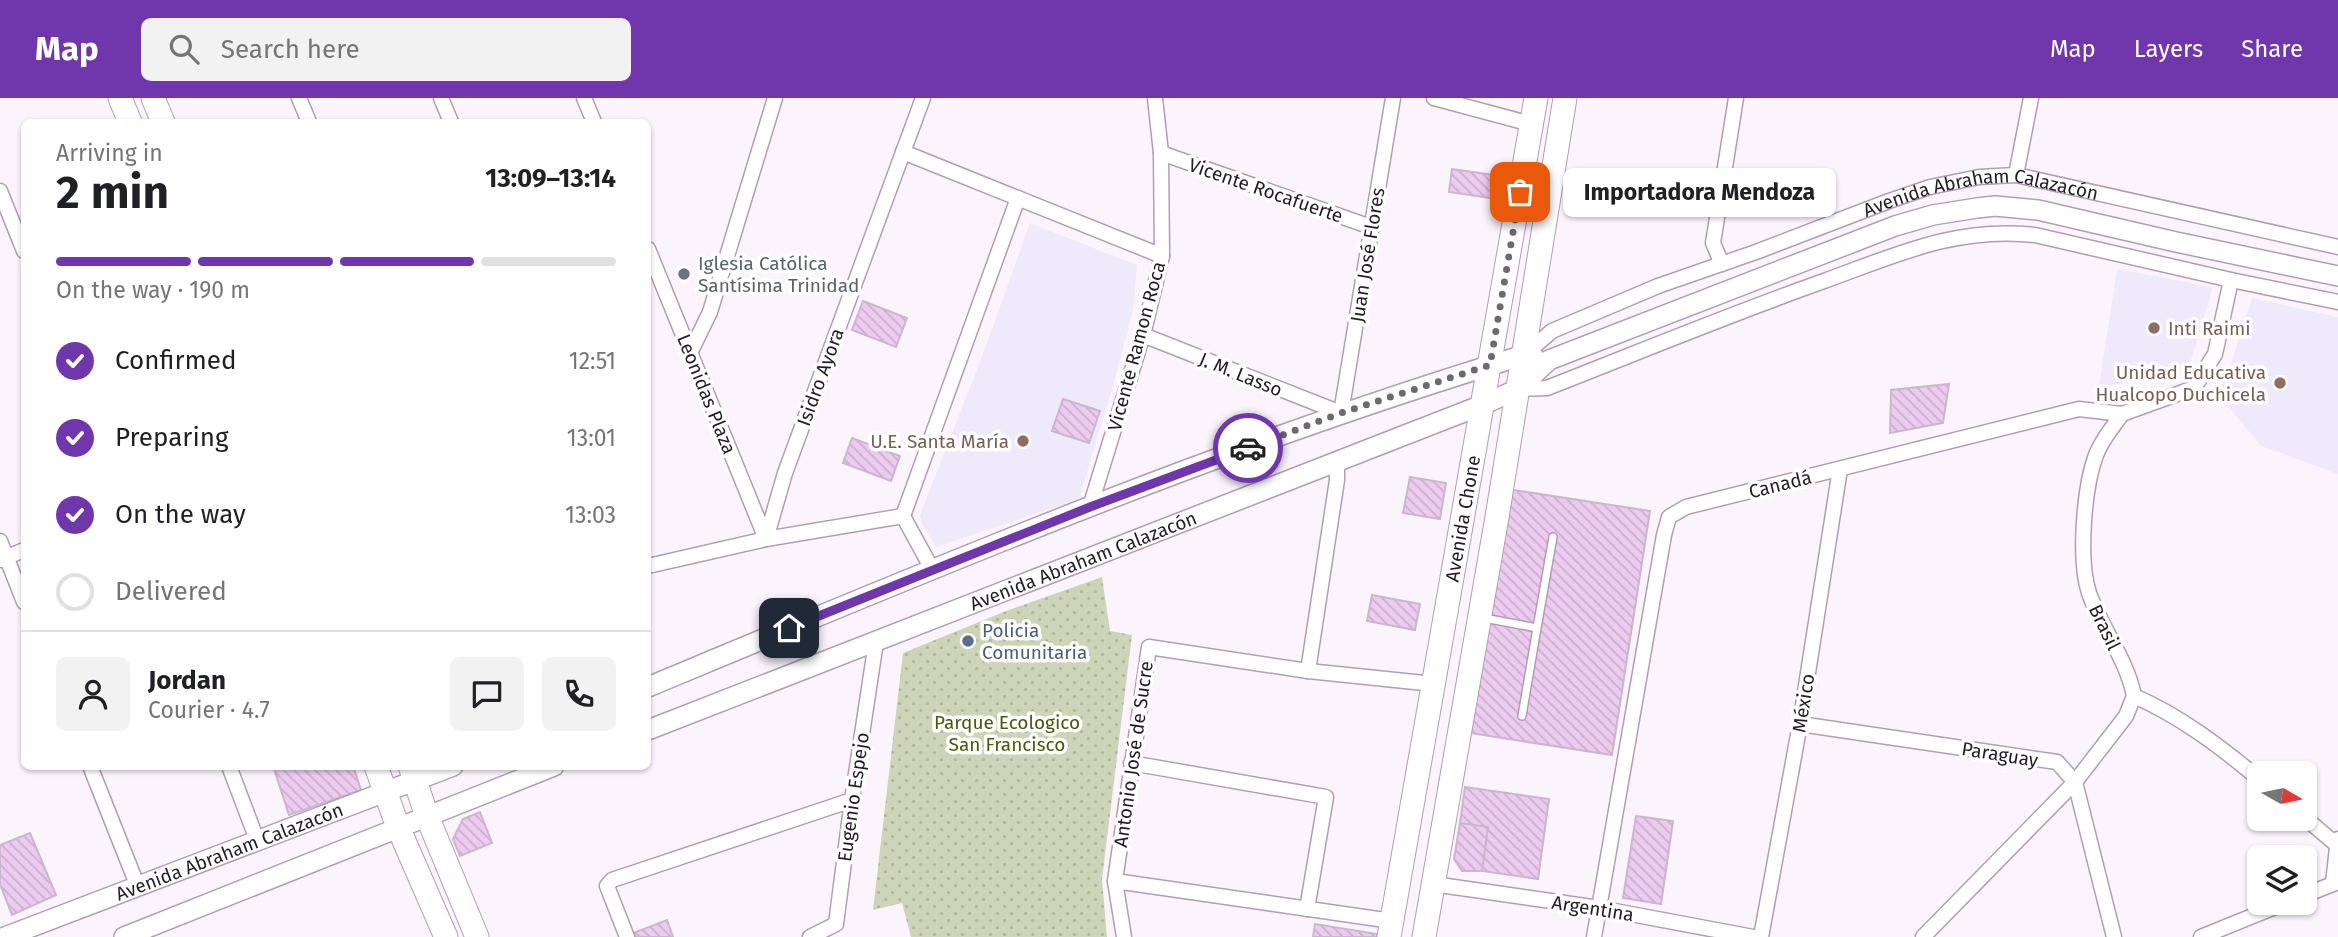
<!DOCTYPE html>
<html lang="en">
<head>
<meta charset="utf-8">
<style>
	body { margin:0; font-family:"Fira Sans",sans-serif; background:#f2f2f2; color:#202124; height:100vh; display:flex; flex-direction:column; font-size:26px; white-space:nowrap }
	* { box-sizing:border-box; margin:0 }
	p { font-size:23px; color:#757577 }
	.icon { flex:none; width:38px; height:38px; fill:none; stroke:currentColor; stroke-width:2; stroke-linecap:round; stroke-linejoin:round }
	.map { position:relative; flex:1; overflow:hidden }
	.details { position:absolute; left:21px; top:21px; width:630px; height:651px; display:flex; flex-direction:column; background:#fff; border-radius:10px; box-shadow:0 2px 5px #0004 }
	.details>* { flex:none }
	.needle { width:46px; rotate:99deg }
	.fabs { position:absolute; left:2247px; top:663px; display:grid; gap:14px }
	.fabs a { display:grid; place-items:center; width:70px; height:70px; border-radius:10px; background:#fff; box-shadow:0 2px 5px #0004; font-size:35px }
	.pin { position:absolute; display:grid; place-items:center; width:60px; height:60px; color:#fff; margin:-30px; border-radius:14px; box-shadow:0 4px 10px #0006 }
	.courier { position:absolute; display:grid; place-items:center; width:70px; height:70px; margin:-35px; border:5px solid #7037ad; border-radius:50%; background:#fff; color:#222; box-shadow:0 2px 9px #0007 }
	.bubble { position:absolute; height:49px; border-radius:10px; background:#fff; box-shadow:0 2px 5px #0004; font-size:23px; font-weight:700; line-height:49px; text-align:center }
	.headline em { font-style:normal; font-weight:700 }
	.headline div { display:flex; flex-direction:column-reverse }
	.headline { display:flex; align-items:center; justify-content:space-between; height:119px; padding:0 35px }
	h1 { font-size:46px; font-weight:700; line-height:52px }
	.bar { display:grid; grid-template-columns:repeat(4,1fr); gap:10px 7px; align-content:center; height:84px; padding:0 35px }
	.bar i { height:9px; border-radius:5px; background:#e0e0e0 }
	.bar .active { background:#7037ad }
	.bar p { grid-column:span 4 }
	.line { display:flex; align-items:center; gap:18px; padding:0 35px; border-top:2px solid #e0e0e0 }
	.line div { flex:1 }
	.round { display:grid; place-items:center; flex:none; width:74px; height:74px; border-radius:10px; background:#f2f2f2 }
	ol { padding:0 35px; list-style:none }
	li { display:flex; align-items:center; gap:21px; height:77px }
	li p { margin-inline-start:auto }
	li .icon { padding:7px; border-radius:50%; background:#7037ad; color:#fff; stroke-width:4 }
	li:last-child { color:#757577 }
	li i { width:38px; height:38px; border:4px solid #e0e0e0; border-radius:50% }
	header { display:flex; align-items:center; gap:42px; box-sizing:border-box; height:98px; padding:0 35px; background:#7037ad; color:#fff }
	header strong { font-size:33px }
	nav { display:flex; gap:38px; margin-inline-start:auto; font-size:24px }
	.search { width:490px; height:63px; background:#f2f2f2; display:flex; align-items:center; gap:18px; box-sizing:border-box; padding:0 24px; border-radius:10px; color:#757577; font-size:26px }
	.map>svg:first-child { display:block }
	.education { fill:#eeeafc }
	.park { fill:url(#park-dots) }
	.building { fill:url(#building-back-hatch); stroke:#cab6cd; stroke-width:2 }
	.lines { fill:none; stroke-linecap:round; stroke-linejoin:round }
	.lane-casing { stroke:#b29eb4; stroke-width:10 }
	.street-casing { stroke:#b29eb4; stroke-width:17 }
	.secondary-casing { stroke:#b29eb4; stroke-width:22 }
	.primary-casing { stroke:#b29eb4; stroke-width:25 }
	.lane { stroke:#fff; stroke-width:7 }
	.street { stroke:#fff; stroke-width:14 }
	.secondary { stroke:#fff; stroke-width:19 }
	.primary { stroke:#fff; stroke-width:23 }
	.done { stroke:#6f6870; stroke-width:7; stroke-dasharray:0 12.6 }
	.route { stroke:#7037ad; stroke-width:9 }
	.worship-dot { fill:#6b7280; stroke:#fff; stroke-width:2.5 }
	.education-dot { fill:#8d6e63; stroke:#fff; stroke-width:2.5 }
	.service-dot { fill:#5c6f8a; stroke:#fff; stroke-width:2.5 }
	.labels { text-anchor:middle; stroke-width:7; stroke-linejoin:round; paint-order:stroke }
	.street-label { font-size:19px; fill:#231c24; stroke:#fff }
	.worship-label { font-size:19px; fill:#5b616d; stroke:#fff; text-anchor:start }
	.education-label { font-size:19px; fill:#785e54; stroke:#fff; text-anchor:end }
	.service-label { font-size:19px; fill:#4e5e75; stroke:#fff; text-anchor:start }
	.park-label { font-size:19px; fill:#4c5810; stroke:#fff }
</style>
</head>
<body>
<header>
<strong>Map</strong>
<div class="search"><svg class="icon" aria-label="search" viewBox="0 0 24 24"><circle cx="10" cy="10" r="6"/><path d="M15 15l6 6"/></svg>Search here</div>
<nav><a>Map</a><a>Layers</a><a>Share</a></nav>
</header>
<div class="map">
<svg width="2338" height="839" viewBox="0 0 2338 839">
	<defs>
		<pattern id="park-dots" width="8" height="8" patternUnits="userSpaceOnUse" patternTransform="scale(1.75)"><rect width="8" height="8" fill="#cdd4b8"/><path d="M2 2h.1M6 6h.1" fill="none" stroke="#b0b59e" stroke-width="1.8" stroke-linecap="round"/></pattern>
		<pattern id="building-back-hatch" width="6" height="6" patternUnits="userSpaceOnUse" patternTransform="scale(1.75)"><rect width="6" height="6" fill="#edcbf1"/><path d="M-1 5l2 2M0 0l6 6M5-1l2 2" fill="none" stroke="#cbaece"/></pattern>
	</defs>
	<rect width="100%" height="100%" fill="#fcf4fd"/>
	<path class="education" d="M1030,125l107,42 -4,45 -19,73 -35,116 -143,48 -14,-23 -2,-9 63,-161z
		M2117,171l96,18 -25,83 -89,17z
		M2252,200l86,19v157l-77,-28 -43,-52 10,-21z"/>
	<path class="park" d="M1102,479l8,54 22,4 -30,244 5,58h-196l-9,-34 -29,7 30,-257 103,-42z"/>
	<path class="building" d="M1452,71l42,6 -3,23 -42,-6z
		M863,203l44,17 -11,29 -44,-17z
		M1949,286l-6,39 -53,10 1,-43z
		M1063,301l37,12 -11,32 -37,-12z
		M852,340l48,18 -9,25 -48,-18z
		M1410,379l36,6 -6,36 -37,-6z
		M1507,391l143,22 -38,244 -142,-22z
		M1372,497l48,9 -5,26 -48,-9z
		M273,668h80l8,24 -72,25z
		M1465,689l84,12 -11,80 -56,-8 6,-44 -28,-4z
		M480,714l12,31 -32,13 -7,-17 10,-20z
		M1636,718l37,5 -12,83 -38,-6z
		M1460,725l28,4 -6,44h-20l-8,-12z
		M30,735l26,62 -44,20 -12,-31v-39z
		M667,822l6,17h-39l-1,-4z
		M1315,826l62,10v3h-64z"/>
	<g class="lines">
		<g class="lane-casing">
			<path id="lane" d="M1484,520l53,10 -15,88
				M1537,530l16,-91"/>
		</g>
		<g class="street-casing">
			<g id="street">
				<path d="M299,0l10,24"/>
				<path d="M441,0l10,24"/>
				<path d="M584,0l10,24"/>
				<path d="M1434,0l97,26"/>
				<path d="M903,54l259,104"/>
				<path d="M1161,55l210,74"/>
				<path d="M2016,77l15,-77"/>
				<path d="M0,93l24,60"/>
				<path d="M648,151l118,290"/>
				<path d="M1722,166l-9,-21 23,-145"/>
				<path d="M1143,237l198,78 52,-315"/>
				<path d="M691,253l19,-39 65,-214"/>
				<path id="s1" d="M1524,257l28,-24 106,-45 98,-34 133,-51 41,-14 49,-10 37,-2 322,72"/>
				<path d="M1518,291l29,-1c92,-36 184,-74 277,-107 72,-26 133,-55 211,-46l196,45 107,22"/>
				<path d="M2122,316c-9,13 -20,25 -26,41 -12,32 -18,105 -7,138 12,35 38,66 45,103"/>
				<path d="M1090,409l53,-172 19,-79 -1,-103 -6,-55"/>
				<path d="M766,441l19,-66 138,-375"/>
				<path d="M0,443l24,61"/>
				<path d="M0,462l24,-10"/>
				<path d="M648,468l118,-27 137,-23"/>
				<path d="M932,471l-29,-53 115,-318"/>
				<path d="M1308,573l29,-191v-18"/>
				<path d="M2134,598c46,20 87,51 125,83"/>
				<path d="M1800,626l257,38 18,20 39,155"/>
				<path d="M1131,665l195,34 -19,112"/>
				<path d="M90,668l48,121"/>
				<path d="M229,668l28,74"/>
				<path d="M2305,720l32,27"/>
				<path d="M1115,783l277,40"/>
				<path d="M2333,785l5,-44"/>
				<path d="M1433,786l166,24 154,29"/>
				<path d="M2305,797l33,-13"/>
				<path d="M627,839l-20,-51 5,-6 240,-80"/>
				<path d="M810,839l26,-13 16,-124 24,-158"/>
				<path d="M1124,839l-9,-56 34,-234 159,24 126,13"/>
				<path d="M1594,839l70,-402 5,-18 17,-10 393,-98 43,5 72,-26 21,-34 16,-74"/>
				<path d="M1761,839l39,-213 40,-255"/>
				<path d="M1923,839l152,-155 51,-66 8,-20"/>
				<path d="M2201,839l84,-34"/>
			</g>
		</g>
		<g class="secondary-casing">
			<g id="secondary">
				<path d="M648,589c288,-120 577,-242 876,-332l10,2"/>
				<path id="s2" d="M648,632l834,-325 36,-16 31,-29 346,-134 38,-11 44,-7 18,-2 43,4 138,32 162,34"/>
				<path id="s3" d="M5,839l448,-171"/>
				<path d="M124,839l430,-171"/>
			</g>
		</g>
		<g class="primary-casing">
			<g id="primary">
				<path d="M120,0l10,24"/>
				<path d="M153,0l10,24"/>
				<path d="M376,668l22,61 48,110"/>
				<path d="M410,668l17,50 50,121"/>
				<path id="s4" d="M1389,839l147,-839"/>
				<path d="M1424,839l73,-420 68,-419"/>
			</g>
		</g>
		<use href="#lane" class="lane"/>
		<use href="#street" class="street"/>
		<use href="#secondary" class="secondary"/>
		<use href="#primary" class="primary"/>
	</g>
	<g class="lines">
		<path class="done" d="M1248,350l93,-35 149,-48 30,-173"/>
		<path class="route" d="M789,530l301,-121 158,-59"/>
	</g>
	<circle class="worship-dot" cx="684" cy="176" r="7"/>
	<g class="education-dot">
		<circle cx="2154" cy="230" r="7"/>
		<circle cx="2280" cy="285" r="7"/>
		<circle cx="1023" cy="343" r="7"/>
	</g>
	<circle class="service-dot" cx="968" cy="543" r="7"/>
	<g class="labels">
		<g class="street-label">
			<text transform="translate(1266 92) rotate(19)" y="7">Vicente Rocafuerte</text>
			<text dy="7" stroke="none"><textPath href="#s1" startOffset="492">Avenida Abraham Calazacón</textPath></text>
			<text transform="translate(1367 157) rotate(-81)" y="7">Juan José Flores</text>
			<text transform="translate(1136 248) rotate(-75)" y="7">Vicente Ramon Roca</text>
			<text transform="translate(1241 276) rotate(22)" y="7">J. M. Lasso</text>
			<text transform="translate(820 279) rotate(-70)" y="7">Isidro Ayora</text>
			<text transform="translate(707 296) rotate(68)" y="7">Leonidas Plaza</text>
			<text transform="translate(1780 386) rotate(-14)" y="7">Canadá</text>
			<text dy="7" stroke="none"><textPath href="#s4" startOffset="425">Avenida Chone</textPath></text>
			<text dy="7" stroke="none"><textPath href="#s2" startOffset="467">Avenida Abraham Calazacón</textPath></text>
			<text transform="translate(2105 529) rotate(64)" y="7">Brasil</text>
			<text transform="translate(1803 605) rotate(-81)" y="7">México</text>
			<text transform="translate(1133 656) rotate(-82)" y="7">Antonio José de Sucre</text>
			<text transform="translate(2000 656) rotate(9)" y="7">Paraguay</text>
			<text transform="translate(853 699) rotate(-82)" y="7">Eugenio Espejo</text>
			<text dy="7" stroke="none"><textPath href="#s3" startOffset="240">Avenida Abraham Calazacón</textPath></text>
			<text transform="translate(1593 810) rotate(9)" y="7">Argentina</text>
		</g>
		<g class="worship-label">
			<text x="698" y="172">Iglesia Católica<tspan x="698" dy="22">Santísima Trinidad</tspan></text>
		</g>
		<g class="education-label">
			<text x="2168" y="237" text-anchor="start">Inti Raimi</text>
			<text x="2266" y="281">Unidad Educativa<tspan x="2266" dy="22">Hualcopo Duchicela</tspan></text>
			<text x="1009" y="350">U.E. Santa María</text>
		</g>
		<g class="service-label">
			<text x="982" y="539">Policia<tspan x="982" dy="22">Comunitaria</tspan></text>
		</g>
		<g class="park-label">
			<text x="1007" y="631">Parque Ecologico<tspan x="1007" dy="22">San Francisco</tspan></text>
		</g>
	</g>
</svg>
<div class="fabs">
<a><svg class="needle" viewBox="-14 -14 28 28"><path d="M0-13l5 13h-10z" fill="#e53935"/><path d="M0 13l5-13h-10z" fill="#757577"/></svg></a>
<a><svg class="icon" aria-label="layers" viewBox="0 0 24 24"><path d="M12 4l9 5-9 5-9-5zM3 14l9 5 9-5"/></svg></a>
</div>
<div class="pin" style="left:1520px;top:94px;background:#ea580c"><svg class="icon" aria-label="bag" viewBox="0 0 24 24"><path d="M5 8h14l-1 12H6zM9 8a3 3 0 0 1 6 0"/></svg></div>
<div class="pin" style="left:789px;top:530px;background:#1f2937"><svg class="icon" aria-label="home" viewBox="0 0 24 24"><path d="M3 11l9-7 9 7M6 9v11h12V9"/></svg></div>
<div class="courier" style="left:1248px;top:350px"><svg class="icon" aria-label="car" viewBox="0 0 24 24"><path d="M5 17H2v-5l4-1 3-4h7l3 4 3 1v5h-3M9 17h6M6 11h13"/><circle cx="7" cy="17" r="2"/><circle cx="17" cy="17" r="2"/></svg></div>
<div class="bubble" style="left:1563px;top:70px;width:273px">Importadora Mendoza</div>
<section class="details">
<div class="headline"><div><h1>2 min</h1><p>Arriving in</p></div><em>13:09–13:14</em></div>
<div class="bar"><i class="active"></i><i class="active"></i><i class="active"></i><i></i><p>On the way · 190 m</p></div>
<ol>
<li><svg class="icon" aria-label="check" viewBox="0 0 24 24"><path d="M5 12l5 5 9-10"/></svg>Confirmed<p>12:51</p></li>
<li><svg class="icon" aria-label="check" viewBox="0 0 24 24"><path d="M5 12l5 5 9-10"/></svg>Preparing<p>13:01</p></li>
<li><svg class="icon" aria-label="check" viewBox="0 0 24 24"><path d="M5 12l5 5 9-10"/></svg>On the way<p>13:03</p></li>
<li><i></i>Delivered</li>
</ol>
<div class="line" style="height:126px"><a class="round"><svg class="icon" aria-label="person" viewBox="0 0 24 24"><circle cx="12" cy="8" r="4"/><path d="M4 21q1-7 8-7t8 7"/></svg></a><div><b>Jordan</b><p>Courier · 4.7</p></div><a class="round"><svg class="icon" aria-label="chat" viewBox="0 0 24 24"><path d="M4 5h16v11H9l-5 4z"/></svg></a><a class="round"><svg class="icon" aria-label="phone" viewBox="0 0 24 24"><path d="M5 4h4l2 5-3 2q2 4 5 5l2-3 5 2v4C11 20 4 13 5 4z"/></svg></a></div>
</section>
</div>
</body>
</html>
